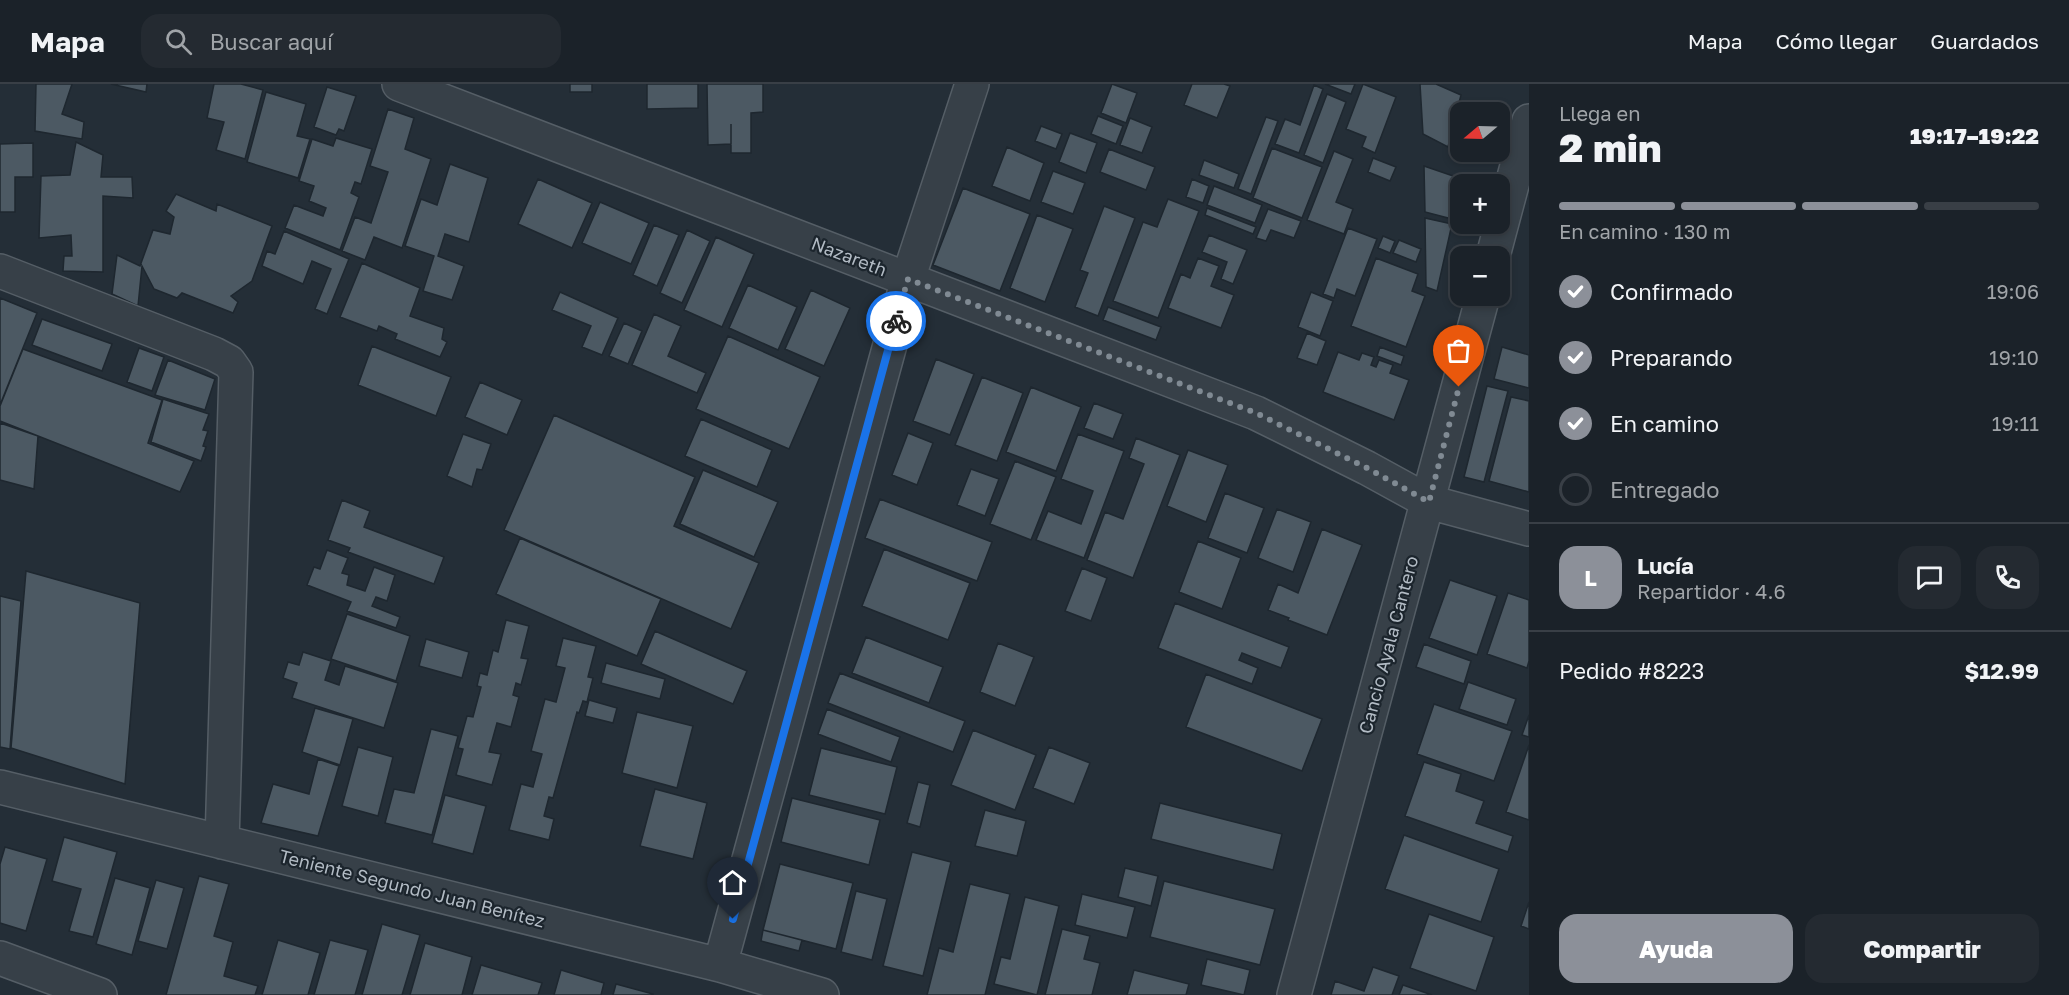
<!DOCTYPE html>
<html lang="es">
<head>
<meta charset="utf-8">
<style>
	body { margin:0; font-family:"Golos Text",sans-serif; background:#242a31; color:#f1f3f6; height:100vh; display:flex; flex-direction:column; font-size:22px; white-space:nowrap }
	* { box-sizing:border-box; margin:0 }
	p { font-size:20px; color:#a0a4a8 }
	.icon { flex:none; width:33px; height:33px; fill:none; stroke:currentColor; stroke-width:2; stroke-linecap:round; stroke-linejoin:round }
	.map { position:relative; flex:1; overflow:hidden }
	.panel { display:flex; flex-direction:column; background:#1b2229; width:540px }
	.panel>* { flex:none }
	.needle { width:39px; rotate:251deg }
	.tools { position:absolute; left:1450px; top:18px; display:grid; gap:12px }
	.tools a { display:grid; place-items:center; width:60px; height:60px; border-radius:12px; background:#1b2229; box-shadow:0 3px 9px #0003,0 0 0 2px #393f46; font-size:30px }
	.pin { position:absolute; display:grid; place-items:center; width:51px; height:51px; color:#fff; margin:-62px -26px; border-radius:50% 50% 50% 0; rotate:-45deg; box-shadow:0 0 6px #0007 }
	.pin .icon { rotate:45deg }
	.courier { position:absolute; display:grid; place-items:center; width:60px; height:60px; margin:-30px; border:4px solid #1a73e8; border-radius:50%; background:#fff; color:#222; box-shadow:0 2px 8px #0007 }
	.headline em { font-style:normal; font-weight:800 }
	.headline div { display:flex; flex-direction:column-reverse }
	.headline { display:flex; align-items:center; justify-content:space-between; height:102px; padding:0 30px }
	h1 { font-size:39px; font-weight:800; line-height:45px }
	.bar { display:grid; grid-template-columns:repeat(4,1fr); gap:9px 6px; align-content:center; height:72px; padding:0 30px }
	.bar i { height:8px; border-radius:4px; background:#393f46 }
	.bar .current { background:#8c9099 }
	.bar p { grid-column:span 4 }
	.line { display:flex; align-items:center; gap:15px; padding:0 30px; border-top:2px solid #393f46 }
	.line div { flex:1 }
	.round { display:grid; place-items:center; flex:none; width:63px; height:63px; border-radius:18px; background:#242a31 }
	ol { padding:0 30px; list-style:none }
	li { display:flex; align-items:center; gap:18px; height:66px }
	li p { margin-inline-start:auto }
	li .icon { padding:6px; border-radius:50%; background:#8c9099; color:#fff; stroke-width:4 }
	li:last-child { color:#a0a4a8 }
	li i { width:33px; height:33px; border:3px solid #393f46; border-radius:50% }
	.primary-button { display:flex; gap:12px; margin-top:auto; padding:12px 30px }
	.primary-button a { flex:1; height:69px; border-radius:18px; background:#8c9099; color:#fff; font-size:24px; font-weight:800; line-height:69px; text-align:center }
	.primary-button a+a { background:#242a31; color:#f1f3f6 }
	header { display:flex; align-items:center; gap:36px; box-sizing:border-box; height:84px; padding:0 30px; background:#1b2229; border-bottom:2px solid #393f46 }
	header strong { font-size:28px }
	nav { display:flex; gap:33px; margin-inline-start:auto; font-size:21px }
	.search { width:420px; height:54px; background:#242a31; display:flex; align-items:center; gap:15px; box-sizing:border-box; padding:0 21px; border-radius:18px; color:#a0a4a8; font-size:22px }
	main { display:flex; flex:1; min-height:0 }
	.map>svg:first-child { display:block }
	.building { fill:#4c5963; stroke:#1e272f; stroke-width:1.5 }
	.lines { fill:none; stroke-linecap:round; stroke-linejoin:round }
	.minor-casing { stroke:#555e66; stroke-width:36 }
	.minor { stroke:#374048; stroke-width:33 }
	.done { stroke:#808a93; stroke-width:6; stroke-dasharray:0 10.8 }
	.route { stroke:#1a73e8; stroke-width:8 }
	.labels { text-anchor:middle; stroke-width:4.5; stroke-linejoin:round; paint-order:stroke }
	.street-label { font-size:18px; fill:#b2bbc4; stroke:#1c252d }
</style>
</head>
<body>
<header>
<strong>Mapa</strong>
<div class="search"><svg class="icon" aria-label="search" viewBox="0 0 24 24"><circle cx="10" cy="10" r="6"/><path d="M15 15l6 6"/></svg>Buscar aquí</div>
<nav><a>Mapa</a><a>Cómo llegar</a><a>Guardados</a></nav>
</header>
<main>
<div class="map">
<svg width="1529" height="911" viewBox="0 0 1529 911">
	<rect width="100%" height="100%" fill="#242e37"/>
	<path class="building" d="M36,0h36l-10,30 22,8 -2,17 -47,-8z
		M111,0h36l-1,8z
		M214,0h27l22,6 -18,69 -29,-9 8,-28 -17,-4z
		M570,0h22v8h-22z
		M647,0h51v24l-51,1z
		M707,0h56v28l-12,1v40h-20v-29v20l-23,1z
		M1112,0l25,9 -11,30 -25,-10z
		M1192,0h32l6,2 -13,32 -33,-13z
		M1325,0h30l-4,10z
		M1363,0l33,13 -21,56 -13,-6 4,-10 -20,-8z
		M1420,0h16l25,11 -13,52 -25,-13z
		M1314,1l9,4 -24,64 -24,-9 10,-25 15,6z
		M327,3l29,9 -12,35 -5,-2 -3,6 -22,-8z
		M266,8l40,12 -9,32 13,3 -12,39 -51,-16z
		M1327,10l19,8 -23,61 -19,-8z
		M388,25l26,9 -9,31 26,10 -29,89 -28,-11 -9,23 -23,-9 13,-34 16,6 17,-51 -18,-6z
		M1098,32l25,10 -7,18 -25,-10z
		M1266,33l12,4 -27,73 -13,-5z
		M1130,34l22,9 -10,26 -22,-8z
		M1041,42l21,8 -6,15 -21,-8z
		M1070,49l27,10 -11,30 -27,-11z
		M336,54l36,11 -11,35 -6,-2 -4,11 8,4 -19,53 -55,-22 9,-23 29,11 3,-8 -17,-7 5,-15 -15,-5 13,-42 21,7z
		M76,58l27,13 -2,22h31l1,21 -30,-2v76l-40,-1 1,-15h8l-1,-21 -32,3 2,-62 29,-1z
		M33,59v34h-18v35h-15v-68z
		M1007,63l37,16 -14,38 -38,-15z
		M1272,64l50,19 -20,51 -49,-20z
		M1109,65l46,18 -9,23 -46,-18z
		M1334,67l19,8 -17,43 17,7 -9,25 -37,-14z
		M1373,74l23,9 -6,14 -22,-9z
		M1204,76l35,14 -5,14 -35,-13z
		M450,80l38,14 -19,64 -24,-8 -7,22 26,10 -12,34 -29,-9 11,-35 -29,-10 16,-47 16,6z
		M1424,82l38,13 -10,40 -27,-7z
		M1053,87l32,12 -12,31 -32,-12z
		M538,95l54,24 -20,45 -54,-24z
		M1192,95l17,7 -6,17 -17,-6z
		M1214,102l48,19 -7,18 -48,-18z
		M963,104l67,26 -30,77 -67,-26z
		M176,110l40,17 1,-7 55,22 -20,55 -21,15 7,6 -5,11 -51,-20 -5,5 -23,-9 -12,-23 -4,40 -26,-12 5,-39 23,11 13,-36 17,4 4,-17 -8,-6z
		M1168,115l31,12 -41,107 -45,-17 30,-79 14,5z
		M600,118l49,21 -18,41 -49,-21z
		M1104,122l31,12 -37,98 -23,-9 13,-34 -8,-3z
		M1207,124l49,19 -3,7 -48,-19z
		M1268,125l33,12 -7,17 -23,-8 -5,11 -10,-3z
		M1037,131l36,14 -28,73 -35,-14z
		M1425,134l27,6 -15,67 -11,-4z
		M654,141l25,10 -22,51 -24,-11z
		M1348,144l29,11 -22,57 -18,-7 -3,9 -11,-4z
		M687,146l23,11 -28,62 -22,-10z
		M284,147l65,28 -22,55 -12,-5 16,-40 -19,-8 -9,23 -41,-18 5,-15 8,3z
		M1209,151l38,15 -14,34 -12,-5 6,-17 -25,-10z
		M1383,152l12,5 -5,12 -12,-5z
		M716,153l38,17 -32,73 -38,-17z
		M1399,156l22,9 -5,13 -23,-9z
		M1198,174l21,8 -8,20 23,9 -13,33 -53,-20 13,-34 9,4z
		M1376,174l42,16 -6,17 13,5 -19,51 -55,-21z
		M362,179l58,25 -10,28 34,12 -2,11 5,3 -7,15 -45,-18 2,-5 -18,-8 -2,5 -37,-14z
		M748,201l49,22 -19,43 -49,-22z
		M811,206l39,18 -26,58 -39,-17z
		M560,208l58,26 -16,37 -20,-8 9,-21 -39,-16z
		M1311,208l22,9 -13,35 -22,-9z
		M0,214l37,15 -37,92z
		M1108,223l53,20 -5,13 -53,-20z
		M654,230l27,12 -13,30 38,17 -9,20 -65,-28z
		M42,235l70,25 -10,27 -70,-26z
		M624,239l18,8 -14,33 -19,-8z
		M1307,249l19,8 -9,24 -20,-7z
		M728,252l92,41 -31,72 -93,-40z
		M372,262l79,31 -15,39 -78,-31z
		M1380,263l24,9 -3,9 -24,-9z
		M1502,263l27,8v33l-35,-9z
		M139,264l25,9 -12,34 -25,-9z
		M23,265l139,51 -14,43 46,18 -14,31 -180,-71v-15z
		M1338,268l21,8 3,-7 12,4 -3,8 5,2 3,-7 14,5 -3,8 19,7 -15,40 -71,-28z
		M936,275l38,15 -24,61 -37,-14z
		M168,276l47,19 -10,31 -50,-15z
		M982,293l41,16 -26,68 -42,-16z
		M480,298l42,18 -15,35 -42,-18z
		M1487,302l21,5 -24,91 -20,-5z
		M1031,303l50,20 -25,64 -50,-19z
		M1511,313l18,4v91l-40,-11z
		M163,315l46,15 -6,16 5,1 -5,15 3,1 -5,14 -50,-19z
		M1094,319l29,11 -10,25 -29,-11z
		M554,331l141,62 -21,49 85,37 -28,66 -227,-99z
		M701,335l71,31 -15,37 -72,-31z
		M0,339l38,13 -4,53 -34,-9z
		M908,349l25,10 -16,42 -25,-10z
		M463,350l28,10 -9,26 -5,-1 -5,18 -25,-11z
		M1078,350l46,17 -40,107 -48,-18 12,-29 33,13 12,-33 -32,-12z
		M1136,354l44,17 -47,123 -46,-18 18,-48 18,7 21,-55 -15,-6z
		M1188,366l40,15 -22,57 -39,-16z
		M1015,377l41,16 -25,63 -41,-16z
		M971,385l28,10 -14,37 -28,-11z
		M703,386l75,32 -24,55 -74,-33z
		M1225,409l39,15 -17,45 -39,-15z
		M880,415l112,43 -15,39 -112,-43z
		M342,416l28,11 -6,16 80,30 -10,27 -86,-32 2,-4 -22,-8z
		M1277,425l34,13 -18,50 -35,-14z
		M1322,445l40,16 -35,90 -39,-15 1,-2 -21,-8 10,-26 20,9z
		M520,454l141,61 -24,57 -141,-62z
		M1198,457l43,17 -19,51 -43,-17z
		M884,465l86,34 -22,57 -86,-34z
		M327,466l21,8 -6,15 7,2 -2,10 18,6 9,-24 21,8 -8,26 -11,-4 -4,9 28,11 -4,11 -49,-17 4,-9 -44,-17 7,-18 6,2z
		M1082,484l25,10 -16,43 -26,-10z
		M26,487l114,32 -15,181 -114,-36z
		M1450,496l47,16 -20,59 -48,-17z
		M1508,509l21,7v61l-2,7 -40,-14z
		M0,512l21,5 -11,148 -10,-2z
		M1175,519l114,44 -8,21 -39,-15 -3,7 19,8 -6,16 -94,-36z
		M347,530l63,22 -14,45 -65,-22z
		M506,536l23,6 -8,32 7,1 -7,26 -5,-2 -3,12 6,2 -8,30 -14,-4 -8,29 12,2 -9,31 -36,-10 7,-26 -5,-1 9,-32 6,1 8,-30 -4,-1 3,-13 7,2 6,-25 5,2z
		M655,547l92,40 -14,33 -92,-40z
		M866,553l77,30 -14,36 -77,-30z
		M563,554l33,8 -8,31 5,1 -6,24 -4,-1 -4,12 -2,-1 -24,86 -4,-1 -5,19 10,3 -5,21 -40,-10 12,-46 12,3 9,-33 -11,-3 14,-52 11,3 9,-34 -9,-2z
		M426,555l43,13 -7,26 -43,-12z
		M998,559l36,14 -19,49 -35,-14z
		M1424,560l47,17 -7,23 -48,-17z
		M303,568l28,9 -6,19 14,5 6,-19 53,17 -14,45 -92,-30 5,-15 -14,-5 5,-16 11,3z
		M606,579l59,16 -5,20 -59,-16z
		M840,589l125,48 -12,31 -125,-49z
		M1206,590l116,45 -20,52 -116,-44z
		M1468,598l48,17 -9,26 -48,-16z
		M589,616l28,8 -4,15 -28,-7z
		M1434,620l78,27 -18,50 -77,-27z
		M315,624l38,11 -13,46 -38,-13z
		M827,625l73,28 -9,25 -73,-28z
		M637,628l56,14 -16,62 -55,-15z
		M1529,631v22l-7,-2z
		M431,645l27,7 -26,99 -47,-12 9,-34 20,4z
		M973,646l63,25 -21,55 -64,-25z
		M1529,661v75l-23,-8z
		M358,663l35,10 -15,59 -36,-10z
		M1049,663l41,16 -16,41 -41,-16z
		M821,664l76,19 -12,47 -76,-19z
		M318,675l21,7 -21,70 -57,-13 12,-39 36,10z
		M1424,678l37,12 -5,17 28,10 -8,22 37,13 -5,16 -103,-36z
		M918,698l12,3 -10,42 -13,-4z
		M655,705l52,14 -14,56 -53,-13z
		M445,711l41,11 -13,48 -41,-11z
		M792,714l88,22 -11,45 -88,-23z
		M1160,719l122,31 -9,36 -122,-31z
		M985,726l41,11 -9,35 -42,-10z
		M1404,751l95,34 -18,53 -96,-33z
		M64,753l53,15 -24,85 -24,-6 12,-42 -29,-8z
		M5,763l42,12 -21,72 -26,-8v-59z
		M912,768l39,10 -28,114 -40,-10z
		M780,780l73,19 -17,66 -73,-19z
		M1125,784l33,8 -7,30 -33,-9z
		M199,792l30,8 -15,52 19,6 -9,34 34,10 -3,9h-89z
		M115,794l35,10 -18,67 -36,-11z
		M156,796l28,8 -17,61 -29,-8z
		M1164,797l111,28 -15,56 -110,-28z
		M970,800l40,10 -25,101h-58l12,-47 14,4z
		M856,807l31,8 -15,61 -31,-8z
		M1082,810l53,13 -8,31 -52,-13z
		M1025,813l34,9 -22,89 -43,-11 7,-27 9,2z
		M1529,818v27l-8,-3z
		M1429,830l65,23 -18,54 -66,-23z
		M382,840l38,11 -18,60h-40z
		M1062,845l28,7 -6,23 16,4 -8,32h-47z
		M763,846l39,10 -3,11 -38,-10z
		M278,856l42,13 -12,42h-46z
		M330,856l38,10 -13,45h-41z
		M425,859l47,14 -10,38h-52z
		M1207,875l43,11 -6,25 -43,-10z
		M481,881l61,18 -4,12h-66z
		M1373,883l26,9 -7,19h-61l4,-14 29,10z
		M561,886l43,13 -3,12h-47z
		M1134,886l55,14 -3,11h-59z
		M616,900l37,10v1h-40z
		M1403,901l29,10h-33z"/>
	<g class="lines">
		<g class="minor-casing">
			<path id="minor" d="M399,0l857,329 111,55 62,34 100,27
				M1493,172l36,-135
				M0,187l214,83 15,8 7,10 -14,470
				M0,703l720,178 102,30
				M0,874l100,37
				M720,881l188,-686 64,-195
				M1294,911l189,-699"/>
		</g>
		<use href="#minor" class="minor"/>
	</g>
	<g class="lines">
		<path class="done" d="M896,237l12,-42 348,134 111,55 62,34 30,-115"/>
		<path class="route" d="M733,835l163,-598"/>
	</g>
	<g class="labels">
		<g class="street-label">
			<text transform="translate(849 173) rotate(21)" y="6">Nazareth</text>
			<text transform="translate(1389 561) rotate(-75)" y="6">Cancio Ayala Cantero</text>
			<text transform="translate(412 805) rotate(14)" y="6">Teniente Segundo Juan Benítez</text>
		</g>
	</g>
</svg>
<div class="tools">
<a><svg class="needle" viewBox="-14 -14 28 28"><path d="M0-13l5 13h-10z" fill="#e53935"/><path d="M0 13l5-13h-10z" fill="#a0a4a8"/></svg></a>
<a>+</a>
<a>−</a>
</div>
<div class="pin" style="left:1459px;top:303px;background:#ea580c"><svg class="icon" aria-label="bag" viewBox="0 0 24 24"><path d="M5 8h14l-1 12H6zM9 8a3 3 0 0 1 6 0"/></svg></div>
<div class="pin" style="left:733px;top:835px;background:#1f2937"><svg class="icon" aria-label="home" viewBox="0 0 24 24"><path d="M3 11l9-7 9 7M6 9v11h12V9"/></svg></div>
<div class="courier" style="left:896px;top:237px"><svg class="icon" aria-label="bike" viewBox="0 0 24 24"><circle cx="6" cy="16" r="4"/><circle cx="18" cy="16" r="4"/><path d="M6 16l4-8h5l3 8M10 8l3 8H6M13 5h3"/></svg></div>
</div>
<section class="panel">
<div class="headline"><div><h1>2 min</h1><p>Llega en</p></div><em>19:17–19:22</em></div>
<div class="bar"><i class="current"></i><i class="current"></i><i class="current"></i><i></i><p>En camino · 130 m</p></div>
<ol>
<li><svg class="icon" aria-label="check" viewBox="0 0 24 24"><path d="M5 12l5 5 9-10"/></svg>Confirmado<p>19:06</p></li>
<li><svg class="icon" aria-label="check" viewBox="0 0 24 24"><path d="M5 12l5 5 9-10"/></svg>Preparando<p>19:10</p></li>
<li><svg class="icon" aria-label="check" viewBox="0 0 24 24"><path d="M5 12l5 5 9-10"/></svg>En camino<p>19:11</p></li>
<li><i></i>Entregado</li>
</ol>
<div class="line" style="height:108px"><b class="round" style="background:#8c9099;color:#fff">L</b><div><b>Lucía</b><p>Repartidor · 4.6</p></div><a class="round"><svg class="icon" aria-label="chat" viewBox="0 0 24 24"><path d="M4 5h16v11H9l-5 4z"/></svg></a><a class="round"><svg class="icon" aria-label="phone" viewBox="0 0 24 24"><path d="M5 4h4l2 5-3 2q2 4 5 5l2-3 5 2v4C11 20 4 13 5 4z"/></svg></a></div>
<div class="line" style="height:78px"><div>Pedido #8223</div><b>$12.99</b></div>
<div class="primary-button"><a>Ayuda</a><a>Compartir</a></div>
</section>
</main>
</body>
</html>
